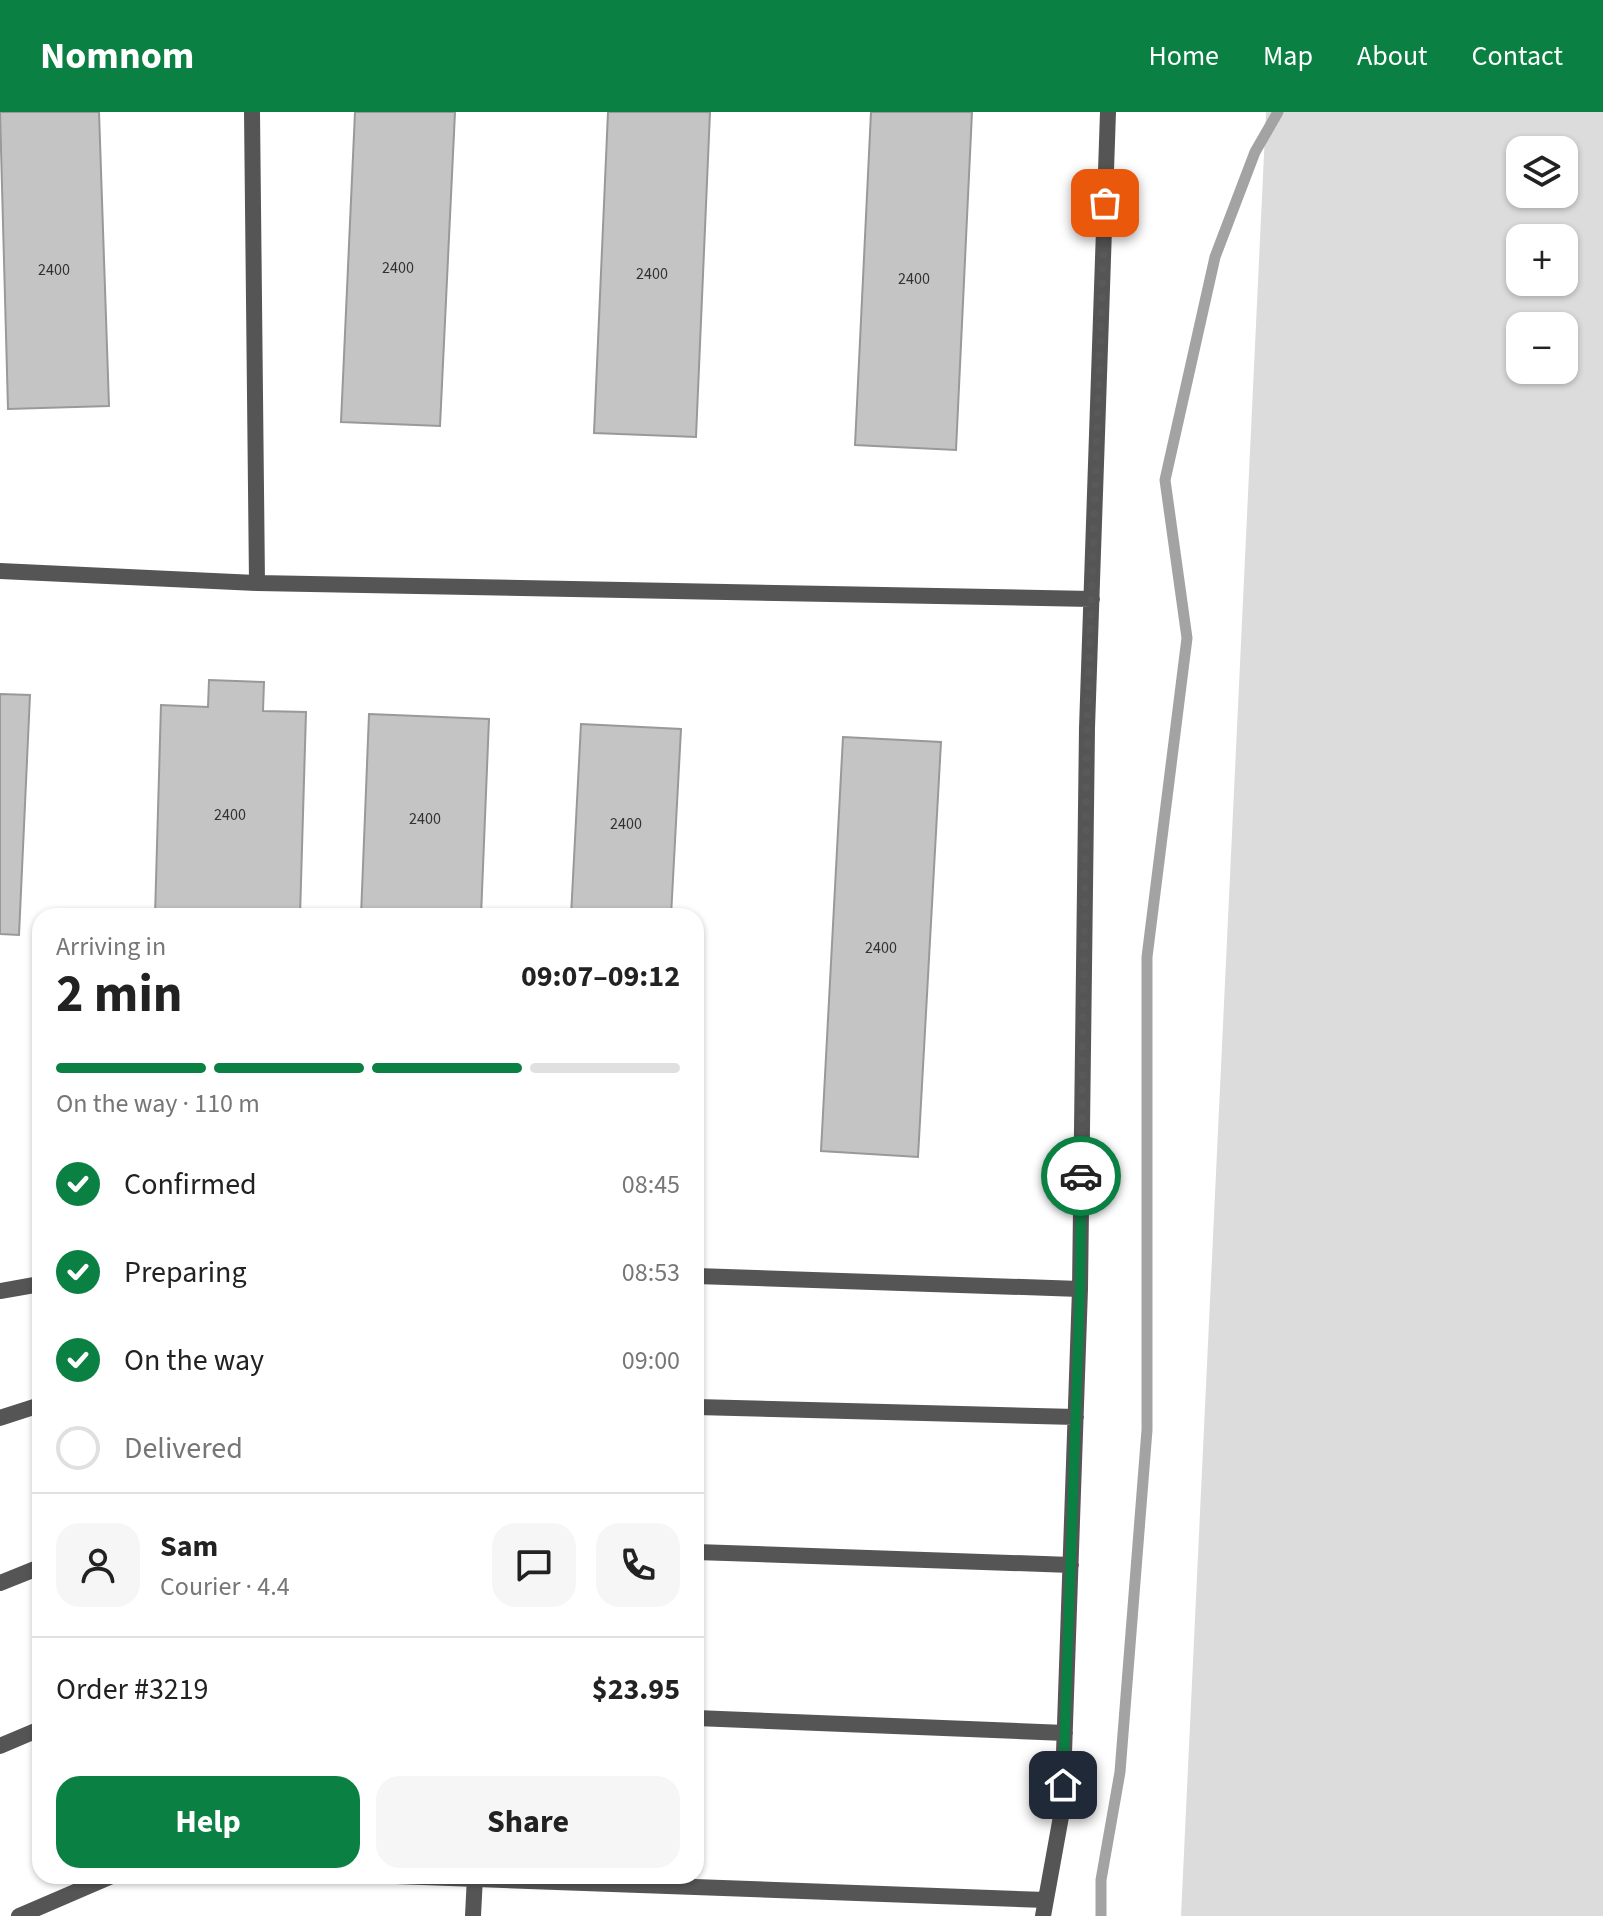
<!DOCTYPE html>
<html lang="en">
<head>
<meta charset="utf-8">
<style>
	body { margin:0; font-family:"Source Sans 3",sans-serif; background:#f6f6f6; color:#222; height:100vh; display:flex; flex-direction:column; font-size:30px; white-space:nowrap }
	* { box-sizing:border-box; margin:0 }
	p { font-size:26px; color:#767676 }
	.icon { flex:none; width:44px; height:44px; fill:none; stroke:currentColor; stroke-width:2; stroke-linecap:round; stroke-linejoin:round }
	.map { position:relative; flex:1; overflow:hidden }
	.panel { position:absolute; left:32px; top:796px; width:672px; height:976px; display:flex; flex-direction:column; background:#fff; border-radius:24px; box-shadow:0 2px 6px #0004 }
	.panel>* { flex:none }
	.controls { position:absolute; left:1506px; top:24px; display:grid; gap:16px }
	.controls a { display:grid; place-items:center; width:72px; height:72px; border-radius:16px; background:#fff; box-shadow:0 2px 6px #0004; font-size:40px }
	.pin { position:absolute; display:grid; place-items:center; width:68px; height:68px; color:#fff; margin:-34px; border-radius:16px; box-shadow:0 4px 12px #0006 }
	.courier { position:absolute; display:grid; place-items:center; width:80px; height:80px; margin:-40px; border:6px solid #0b8043; border-radius:50%; background:#fff; color:#222; box-shadow:0 2px 10px #0007 }
	.overview em { font-style:normal; font-weight:700 }
	.overview div { display:flex; flex-direction:column-reverse }
	.overview { display:flex; align-items:center; justify-content:space-between; height:136px; padding:0 24px }
	h1 { font-size:52px; font-weight:700; line-height:60px }
	.bar { display:grid; grid-template-columns:repeat(4,1fr); gap:12px 8px; align-content:center; height:96px; padding:0 24px }
	.bar i { height:10px; border-radius:6px; background:#e0e0e0 }
	.bar .current { background:#0b8043 }
	.bar p { grid-column:span 4 }
	.line { display:flex; align-items:center; gap:20px; padding:0 24px; border-top:2px solid #e0e0e0 }
	.line div { flex:1 }
	.round { display:grid; place-items:center; flex:none; width:84px; height:84px; border-radius:24px; background:#f6f6f6 }
	ol { padding:0 24px; list-style:none }
	li { display:flex; align-items:center; gap:24px; height:88px }
	li p { margin-inline-start:auto }
	li .icon { padding:8px; border-radius:50%; background:#0b8043; color:#fff; stroke-width:4 }
	li:last-child { color:#767676 }
	li i { width:44px; height:44px; border:4px solid #e0e0e0; border-radius:50% }
	.cta { display:flex; gap:16px; margin-top:auto; padding:16px 24px }
	.cta a { flex:1; height:92px; border-radius:24px; background:#0b8043; color:#fff; font-size:32px; font-weight:700; line-height:92px; text-align:center }
	.cta a+a { background:#f6f6f6; color:#222 }
	header { display:flex; align-items:center; gap:48px; box-sizing:border-box; height:112px; padding:0 40px; background:#0b8043; color:#fff }
	header strong { font-size:38px }
	nav { display:flex; gap:44px; margin-inline-start:auto; font-size:28px }
	.map>svg:first-child { display:block }
	.green { fill:#dcdcdc; fill-rule:evenodd }
	.lines { fill:none; stroke-linecap:round; stroke-linejoin:round }
	.stream { stroke:#a3a3a3; stroke-width:11 }
	.building { fill:#c4c4c4; stroke:#999; stroke-width:2 }
	.lane { stroke:#555; stroke-width:16 }
	.done { stroke:#595959; stroke-width:8; stroke-dasharray:0 14.4 }
	.route { stroke:#0b8043; stroke-width:10 }
	.labels { text-anchor:middle; stroke-width:7; stroke-linejoin:round; paint-order:stroke }
	.number-label { font-size:16px; fill:#313131 }
</style>
</head>
<body>
<header>
<strong>Nomnom</strong>
<nav><a>Home</a><a>Map</a><a>About</a><a>Contact</a></nav>
</header>
<div class="map">
<svg width="1603" height="1804" viewBox="0 0 1603 1804">
	<rect width="100%" height="100%" fill="#fff"/>
	<path class="green" d="M1266,0h337v1804h-422zM1520,38h44v44h-44zM1520,126h44v44h-44zM1520,214h44v44h-44z"/>
	<g class="lines">
		<path class="stream" d="M1101,1804v-36l19,-108 27,-342v-473l40,-319 -22,-158 50,-223 40,-105 23,-40"/>
	</g>
	<path class="building" d="M0,0h99l10,294 -101,3z
		M355,0h100l-15,314 -99,-4z
		M608,0h102l-14,325 -102,-4z
		M871,0h101l-16,338 -101,-5z
		M209,568l55,2 -1,29 43,1 -6,204h-145l6,-211 47,2z
		M0,582l30,1 -11,240 -19,-1z
		M369,602l120,5 -8,197h-120z
		M581,612l100,5 -10,187h-100z
		M843,625l98,5 -23,415 -97,-6z"/>
	<g class="lines">
		<path class="lane" d="M252,0l5,471
			M0,459l257,12 835,16
			M696,1164l384,13
			M0,1179l40,-7
			M696,1295l380,10
			M0,1306l40,-13
			M696,1440l375,13
			M0,1471l40,-16
			M696,1606l369,15
			M0,1634l40,-17
			M396,1764l650,24
			M19,1804l93,-40
			M473,1804l2,-40
			M1043,1804l19,-105 18,-522 7,-561 21,-616"/>
	</g>
	<g class="lines">
		<path class="done" d="M1081,1064l6,-448 18,-525"/>
		<path class="route" d="M1063,1673l17,-496 1,-113"/>
	</g>
	<g class="labels">
		<g class="number-label">
			<text x="398" y="161">2400</text>
			<text x="54" y="163">2400</text>
			<text x="652" y="167">2400</text>
			<text x="914" y="172">2400</text>
			<text x="230" y="708">2400</text>
			<text x="425" y="712">2400</text>
			<text x="626" y="717">2400</text>
			<text x="881" y="841">2400</text>
		</g>
	</g>
</svg>
<div class="controls">
<a><svg class="icon" aria-label="layers" viewBox="0 0 24 24"><path d="M12 4l9 5-9 5-9-5zM3 14l9 5 9-5"/></svg></a>
<a>+</a>
<a>−</a>
</div>
<div class="pin" style="left:1105px;top:91px;background:#ea580c"><svg class="icon" aria-label="bag" viewBox="0 0 24 24"><path d="M5 8h14l-1 12H6zM9 8a3 3 0 0 1 6 0"/></svg></div>
<div class="pin" style="left:1063px;top:1673px;background:#1f2937"><svg class="icon" aria-label="home" viewBox="0 0 24 24"><path d="M3 11l9-7 9 7M6 9v11h12V9"/></svg></div>
<div class="courier" style="left:1081px;top:1064px"><svg class="icon" aria-label="car" viewBox="0 0 24 24"><path d="M5 17H2v-5l4-1 3-4h7l3 4 3 1v5h-3M9 17h6M6 11h13"/><circle cx="7" cy="17" r="2"/><circle cx="17" cy="17" r="2"/></svg></div>
<section class="panel">
<div class="overview"><div><h1>2 min</h1><p>Arriving in</p></div><em>09:07–09:12</em></div>
<div class="bar"><i class="current"></i><i class="current"></i><i class="current"></i><i></i><p>On the way · 110 m</p></div>
<ol>
<li><svg class="icon" aria-label="check" viewBox="0 0 24 24"><path d="M5 12l5 5 9-10"/></svg>Confirmed<p>08:45</p></li>
<li><svg class="icon" aria-label="check" viewBox="0 0 24 24"><path d="M5 12l5 5 9-10"/></svg>Preparing<p>08:53</p></li>
<li><svg class="icon" aria-label="check" viewBox="0 0 24 24"><path d="M5 12l5 5 9-10"/></svg>On the way<p>09:00</p></li>
<li><i></i>Delivered</li>
</ol>
<div class="line" style="height:144px"><a class="round"><svg class="icon" aria-label="person" viewBox="0 0 24 24"><circle cx="12" cy="8" r="4"/><path d="M4 21q1-7 8-7t8 7"/></svg></a><div><b>Sam</b><p>Courier · 4.4</p></div><a class="round"><svg class="icon" aria-label="chat" viewBox="0 0 24 24"><path d="M4 5h16v11H9l-5 4z"/></svg></a><a class="round"><svg class="icon" aria-label="phone" viewBox="0 0 24 24"><path d="M5 4h4l2 5-3 2q2 4 5 5l2-3 5 2v4C11 20 4 13 5 4z"/></svg></a></div>
<div class="line" style="height:104px"><div>Order #3219</div><b>$23.95</b></div>
<div class="cta"><a>Help</a><a>Share</a></div>
</section>
</div>
</body>
</html>
